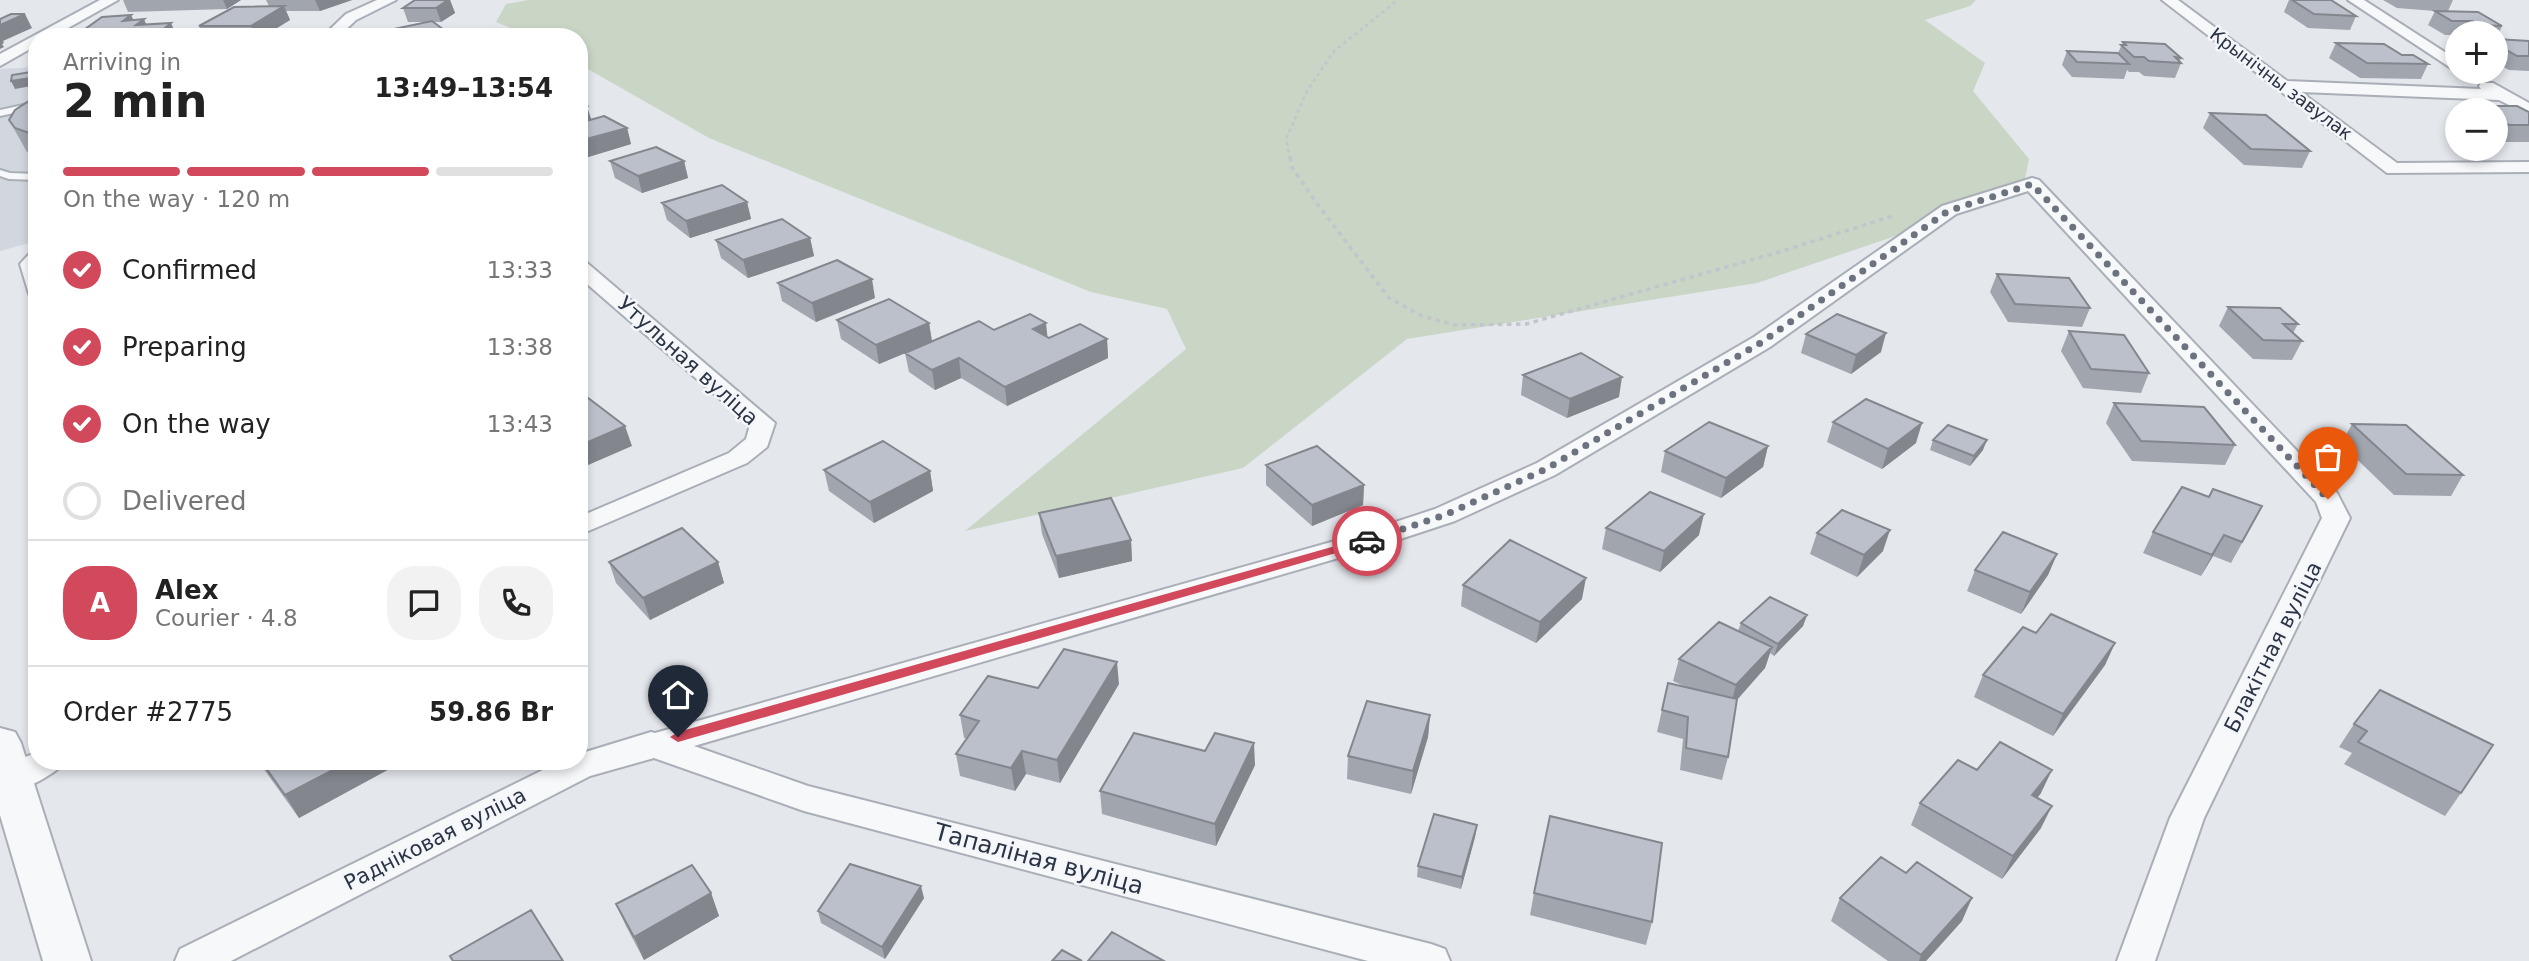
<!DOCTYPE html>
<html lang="en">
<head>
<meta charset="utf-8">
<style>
	body { margin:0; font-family:"DejaVu Sans",sans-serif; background:#f2f2f2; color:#222; height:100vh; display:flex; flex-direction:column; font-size:26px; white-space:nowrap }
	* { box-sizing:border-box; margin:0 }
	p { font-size:23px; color:#767676 }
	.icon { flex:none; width:38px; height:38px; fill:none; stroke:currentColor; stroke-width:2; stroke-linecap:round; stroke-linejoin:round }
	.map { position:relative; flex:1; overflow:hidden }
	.sheet { position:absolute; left:28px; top:28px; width:560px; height:742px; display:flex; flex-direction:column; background:#fff; border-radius:28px; box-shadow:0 4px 10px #0003 }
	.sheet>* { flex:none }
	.buttons { position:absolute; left:2445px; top:21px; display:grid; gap:14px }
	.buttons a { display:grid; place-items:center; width:63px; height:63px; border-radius:50%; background:#fff; box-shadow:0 4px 10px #0003; font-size:35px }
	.pin { position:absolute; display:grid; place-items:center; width:60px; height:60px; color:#fff; margin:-72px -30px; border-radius:50% 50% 50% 0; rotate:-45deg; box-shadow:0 0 7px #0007 }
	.pin .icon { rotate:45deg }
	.courier { position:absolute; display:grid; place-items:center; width:70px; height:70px; margin:-35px; border:5px solid #d1495b; border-radius:50%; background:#fff; color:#222; box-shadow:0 2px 9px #0007 }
	.summary em { font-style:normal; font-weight:700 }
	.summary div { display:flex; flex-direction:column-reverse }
	.summary { display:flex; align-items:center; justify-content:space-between; height:119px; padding:0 35px }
	h1 { font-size:46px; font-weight:700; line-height:52px }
	.bar { display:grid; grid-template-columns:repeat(4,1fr); gap:10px 7px; align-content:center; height:84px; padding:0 35px }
	.bar i { height:9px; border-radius:5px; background:#e0e0e0 }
	.bar .active { background:#d1495b }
	.bar p { grid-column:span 4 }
	.line { display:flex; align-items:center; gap:18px; padding:0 35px; border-top:2px solid #e0e0e0 }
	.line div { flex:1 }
	.round { display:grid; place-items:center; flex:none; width:74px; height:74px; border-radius:28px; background:#f2f2f2 }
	ol { padding:0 35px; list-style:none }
	li { display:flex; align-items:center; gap:21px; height:77px }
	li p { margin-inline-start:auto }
	li .icon { padding:7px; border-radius:50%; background:#d1495b; color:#fff; stroke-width:4 }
	li:last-child { color:#767676 }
	li i { width:38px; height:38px; border:4px solid #e0e0e0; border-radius:50% }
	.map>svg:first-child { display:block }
	.built { fill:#d2d6de }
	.green { fill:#c9d6c5 }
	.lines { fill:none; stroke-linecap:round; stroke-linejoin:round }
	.service-casing { stroke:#a9aeb7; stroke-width:4 }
	.minor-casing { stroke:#a9aeb7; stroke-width:4 }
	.tertiary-casing { stroke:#a9aeb7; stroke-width:4 }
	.path-far1 { stroke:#c2c5cb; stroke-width:2.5; stroke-dasharray:3.5 3.5; stroke-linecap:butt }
	.path { stroke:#c2c5cb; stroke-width:3.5; stroke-dasharray:4.5 4.5; stroke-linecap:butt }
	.service { fill:#f7f8fa; fill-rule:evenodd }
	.minor { fill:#f7f8fa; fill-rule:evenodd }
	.tertiary { fill:#f7f8fa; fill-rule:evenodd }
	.wall { fill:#a1a5ae }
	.shaded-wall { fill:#83868d }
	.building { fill:#bbc0ca; stroke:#83868d; stroke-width:2 }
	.route { fill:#d1495b }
	.done { stroke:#6c737f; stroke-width:7; stroke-dasharray:0 12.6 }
	.labels { text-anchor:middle; stroke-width:5; stroke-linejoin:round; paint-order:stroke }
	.far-street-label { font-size:18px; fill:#2b3445; stroke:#f4f6f9 }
	.street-label { font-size:21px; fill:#2b3445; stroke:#f4f6f9 }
	.near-street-label { font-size:24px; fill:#2b3445; stroke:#f4f6f9 }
</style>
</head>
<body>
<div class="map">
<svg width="2529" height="961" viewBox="0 0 2529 961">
	<rect width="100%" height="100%" fill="#e4e7ec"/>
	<path class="built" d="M37,67v174l-37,10v-182z"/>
	<path class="green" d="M528,0h1448l-6,6 -45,14 60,43 -12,28 56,68 -7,34 -265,90 -350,56 -164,129 -278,63 221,-182 -19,-40 -76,-17 -382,-154 -130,-74v-27h-47l-36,-15 10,-18z"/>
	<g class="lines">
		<g class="service-casing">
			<path id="service" d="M37,102v6l-37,8v-6z
				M0,170l10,3 27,1v6l-28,-1 -9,-3z"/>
		</g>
		<g class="minor-casing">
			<path id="minor" d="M100,0h18l-66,37h-15v8l-37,21v-12z
				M377,0h19l-40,20 -18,17h-16l24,-23z
				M2162,0h16l109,81 194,8 -2,-3 2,-3h12l36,20v12l-30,-15 -198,-8 96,71 132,-1v10l-142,1z
				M2348,0h16l93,60v12z
				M2032,178l7,2 298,313 13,25 -146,300 -49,143h-38l53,-143 152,-300 -6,-16 -288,-311 -72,23 -186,133 -215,128 -100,46 -79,26 -682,199 114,40 623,158 14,5 5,12h-82l-564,-150 -150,-53 -64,18 -359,185h-56l5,-12 381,-188h18v-7l72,-22 4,1 701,-198 79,-26 102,-46 217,-126 188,-131z
				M37,251v44l-8,-1 -9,-30 10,-11z
				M579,260l7,2 189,161 -8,24 -20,16 -168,72v-18l150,-64 17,-14 4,-14 -171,-148z
				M37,752v9h28c-6,11 -41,30 -54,30 -4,0 -7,-2 -11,-4v-19z"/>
		</g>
		<g class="tertiary-casing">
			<path id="tertiary" d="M0,728l15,4 6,11 70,218h-48l-43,-146z"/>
		</g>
		<path class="path-far1" d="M1290,159l-4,-20 21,-48 27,-40 64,-51"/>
		<path class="path" d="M1290,157l2,10 23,34 74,97 33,18 33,9 71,-1 253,-72 117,-37"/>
		<use href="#service" class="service"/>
		<use href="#minor" class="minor"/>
		<use href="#tertiary" class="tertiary"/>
	</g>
	<path class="wall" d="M123,0h118l-14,9 -99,3z
		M266,0h86l-32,11h-34l4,9 -28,17h-58l-5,-11 70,-20z
		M415,0h35l5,13 -14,9h-8l13,15h-54l-3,-7 40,-8h-21l-5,-14z
		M2289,0h42l25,16 -6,14 -42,-2 -24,-16z
		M2383,0h70l-5,11 54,15 -6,13v-6h-39v2h-12l-17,-10 7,-14 -38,-3z
		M2496,39l33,2v30l-20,-1 -13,-7z
		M2123,42l58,16 -1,3 1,2 -6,15 -31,-2 -5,-4h-10l-2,-2 -3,9 -52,-2 -10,-12 5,-14 51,2z
		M2336,43l66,12 26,9 -7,15 -61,-1 -31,-20z
		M37,97v58l-10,-3 -18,-32z
		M579,102l12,17 36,9 4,16 -46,14 -6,-3z
		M2473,106l56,6v30h-29l-4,-3v-29h-26z
		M2210,113l100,38 -8,17 -58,-3 -41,-37z
		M610,161h74l4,17 -46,15 -27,-15z
		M747,202l4,17 -61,19 -23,-18 -5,-17z
		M810,238l4,18 -66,22 -27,-20 -5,-18z
		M1997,274l93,34 -8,19 -74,-5 -18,-30z
		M778,283l97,15 -59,24 -34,-21z
		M2228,307l70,17 -5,9 9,8 -10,19 -39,-1 -34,-33z
		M837,320l92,3 3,18 62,-11 55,8 58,1 1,19 -101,48 -46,-28 -26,12 -26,-18 -4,-19 -26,11 -38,-25z
		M2069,331l80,42 -8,20 -58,-5 -22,-37z
		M1806,334l75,18 -30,22 -50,-21z
		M1523,375l96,22 -52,21 -46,-23z
		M2114,403l121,42 -10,20 -93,-4 -26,-38z
		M1833,422l83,21 -34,26 -55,-27z
		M2352,424l111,51 -12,21 -57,-1 -53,-51z
		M1933,440l50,10 -13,16 -40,-16z
		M1768,446l-5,21 -42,31 -60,-26 4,-21z
		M1266,465l98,20 -1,20 -51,21 -46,-41z
		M824,470l106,1 3,20 -59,32 -45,-32z
		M1039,513l92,27 1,21 -73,17 -17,-44z
		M2251,527l-20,36 -18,-7 -12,20 -58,-23 10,-21z
		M1606,528l93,7 -39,37 -58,-23z
		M1817,533l66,18 -26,26 -47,-23z
		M2057,554l-9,21 -27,39 -54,-23 8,-21z
		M609,562h109l6,21 -74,37 -34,-37z
		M1463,585l119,14 -46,44 -75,-37z
		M1807,615l-4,11 -29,30 -4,-3 -5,15 -29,32 -8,57 -6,23 -42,-10 3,-31 -26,-7 11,-49 20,5 -15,-7 6,-22 59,-28 3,-8z
		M2036,633l79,10 -10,22 -52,71 -79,-39 9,-22z
		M1119,684l-59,99 -34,-9 -11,17 -55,-15 -4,-22 11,-16h-3l-4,-23z
		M2380,690l81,103 -16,23 -101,-52 8,-11 -13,-6 15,-23z
		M1430,715l-2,22 -17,57 -64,-15 1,-23z
		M258,761h146l-105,57z
		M1255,765l-39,81 -114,-32 -2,-23z
		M1977,770l64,23 -4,5 4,30 -39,51 -91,-54 9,-22z
		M1477,825l-2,12 -14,52 -44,-12 1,-11z
		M711,893l8,23 -75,44 -18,-34 -10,-22z
		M1534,893l118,29 -6,23 -116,-30z
		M924,898l-39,61 -64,-36 -3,-12z
		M1840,898l122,23 -36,40h-38l-57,-40z"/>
	<path class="shaded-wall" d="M223,0h18l-14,9z
		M315,0h37l-32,11z
		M448,0h2l5,13 -14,9 -5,-14z
		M284,6l6,14 -28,17h-7l-4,-11z
		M25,14l7,14 -29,13 1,2 -2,1 2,3 -4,2v-24z
		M131,15l7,14 -15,-8z
		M144,19l6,15 -14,-9z
		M171,23l6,14h-27z
		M444,30l2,7h-35z
		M37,77v8l-22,4 -4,-8z
		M587,106l5,16 -13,4v-18z
		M627,128l4,16 -46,14 -5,-16z
		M684,161l4,17 -46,15 -4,-17z
		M747,202l4,17 -61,19 -4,-17z
		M810,238l4,18 -66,22 -5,-18z
		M872,279l3,19 -59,24 -4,-19z
		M929,323l3,19 -53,22 -3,-19z
		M1046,323l2,19 -15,-13z
		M1886,333l-5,19 -30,22 5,-19z
		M1107,339l1,19 -101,48 -2,-19z
		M959,358l2,20 -26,12 -3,-20z
		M1622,377l-3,20 -52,21 3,-19z
		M1922,423l-6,20 -34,26 6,-20z
		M625,426l7,20 -53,23v-23z
		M1987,440l-4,10 -13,16 4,-10z
		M1768,446l-5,21 -42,31 5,-20z
		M930,471l3,20 -59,32 -4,-21z
		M1364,485l-1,20 -51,21v-21z
		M1704,514l-5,21 -39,37 4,-21z
		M1890,530l-7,21 -26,26 7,-22z
		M2224,535l-11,21 -12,20 11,-21z
		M1131,540l1,21 -73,17 -3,-22z
		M2057,554l-9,21 -27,39 9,-22z
		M718,562l6,21 -74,37 -7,-22z
		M1586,578l-4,21 -46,44 4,-21z
		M1807,615l-4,11 -29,30 4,-12z
		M2115,643l-10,22 -52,71 10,-22z
		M1772,647l-7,21 -35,40 6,-23z
		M1117,662l2,22 -59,99 -3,-23z
		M1430,715l-2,22 -17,57 2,-23z
		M1254,743l1,22 -39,81 -1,-22z
		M1022,751l4,23 -11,17 -4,-23z
		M350,761h54l-105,57 -14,-23z
		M2052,770l-11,23 -19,25 10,-23z
		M2052,806l-11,22 -39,51 11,-23z
		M1477,825l-2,12 -14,52 1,-12z
		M921,886l3,12 -39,61 -3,-12z
		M711,893l8,23 -75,44 -10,-23z
		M1972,898l-10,23 -36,40h-7l2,-6z"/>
	<path class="building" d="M415,0h33l-12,8h-33z
		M2292,0h39l25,16 -42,-2z
		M284,6l-33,20h-52l35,-19z
		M2435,11l43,1 24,14 -23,-1 -7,-4h-20z
		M11,14h14l-25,11v-6z
		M131,15l-8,6 21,-2 -8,6 35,-2 -17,14h-105l1,-1 28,-2 24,-17z
		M432,21l12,9 -33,7h-13l-9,-7z
		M2496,39l33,2v15h-12l-21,-12z
		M2123,42l42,2 16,14 -6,-1 6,6 -32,-2 -5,-4h-10l-13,-12h5z
		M2336,43l48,1 18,11h11l15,9 -61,-1z
		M2067,51l51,2 11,11 -52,-2z
		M37,71v6l-26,4 1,-6z
		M37,97v37h-5l-17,-6 -6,-8 6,-10 17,-11z
		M579,102l8,4 -8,2z
		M2473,106h44l12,6v13h-20l-13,-7v-8h-16z
		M2210,113l56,2 44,36 -59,-2z
		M604,116l23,12 -48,13v-18z
		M656,147l28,14 -46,15 -28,-15z
		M722,185l25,17 -61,19 -24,-18z
		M782,219l28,19 -67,22 -27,-20z
		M837,260l35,19 -60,24 -34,-20z
		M1997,274l72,4 21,30 -75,-4z
		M889,299l40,24 -53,22 -39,-25z
		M2228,307l52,1 18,16h-15l19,17 -39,-1z
		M1030,314l16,9 -13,6 16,9 31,-14 27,15 -102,48 -46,-29 -27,12 -27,-17 74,-32 15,9z
		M1837,314l49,19 -30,22 -50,-21z
		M2069,331l55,4 25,38 -58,-4z
		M1581,353l41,24 -52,22 -47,-24z
		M579,391l46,35 -46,20z
		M1866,399l56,24 -34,26 -55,-27z
		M2114,403l90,4 31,38 -94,-4z
		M1709,422l59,24 -42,32 -61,-27z
		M2352,424l54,1 57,50 -57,-1z
		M1948,425l39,15 -13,16 -41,-16z
		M883,441l47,30 -60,31 -46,-32z
		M1317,446l47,39 -52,20 -46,-40z
		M2182,487l27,10 4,-8 49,17 -20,36 -18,-7 -12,20 -59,-23z
		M1650,492l54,22 -40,37 -58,-23z
		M1111,498l20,42 -75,16 -17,-43z
		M1842,510l48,20 -26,25 -47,-22z
		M682,528l36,34 -75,36 -34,-36z
		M2003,532l54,22 -27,38 -55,-22z
		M1510,540l76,38 -46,44 -77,-37z
		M1770,597l37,18 -29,29 -37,-21z
		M2051,614l64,29 -52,71 -80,-39 40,-48 13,6z
		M1719,622l53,25 -36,38 -57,-26z
		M1064,649l53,13 -60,98 -35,-9 -11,17 -55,-14 23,-33 -19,-6 28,-39 50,12z
		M1668,683l69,16 -9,58 -42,-9 2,-31 -26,-7z
		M2380,690l113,55 -32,48 -103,-51 9,-11 -13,-7z
		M1367,701l63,14 -17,56 -65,-15z
		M1134,733l71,18 10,-18 39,10 -39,81 -115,-33z
		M2000,742l52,28 -20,25 20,11 -39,50 -93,-53 38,-43 19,10z
		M261,761h89l-65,34z
		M1434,814l43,11 -15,52 -44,-11z
		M1550,816l112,27 -10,79 -118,-29z
		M1881,857l25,16 11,-11 55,36 -51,57 -81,-57z
		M850,864l71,22 -39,61 -64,-36z
		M692,865l19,28 -77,44 -18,-33z
		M531,910l32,51h-110l-3,-5z
		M1112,932l52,29h-76z
		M1062,950l20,11h-30z"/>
	<path class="route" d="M1367,537l6,4 -2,2 -693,199 -8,-5 8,-5z"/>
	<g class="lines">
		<path class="done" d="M1367,541l78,-26 101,-46 216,-127 186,-131 84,-27 296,315"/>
	</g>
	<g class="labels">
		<g class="far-street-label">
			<text transform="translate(2281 84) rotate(37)" y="6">Крынічны завулак</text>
		</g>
		<g class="street-label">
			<text transform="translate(688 361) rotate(42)" y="7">Утульная вуліца</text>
			<text transform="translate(2273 647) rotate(-63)" y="7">Блакітная вуліца</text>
			<text transform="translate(435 839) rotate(-27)" y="7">Радніковая вуліца</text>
		</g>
		<g class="near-street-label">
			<text transform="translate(1039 859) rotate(15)" y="8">Тапаліная вуліца</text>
		</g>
	</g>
</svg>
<div class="buttons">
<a>+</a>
<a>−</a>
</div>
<div class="pin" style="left:2328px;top:499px;background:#ea580c"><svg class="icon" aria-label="bag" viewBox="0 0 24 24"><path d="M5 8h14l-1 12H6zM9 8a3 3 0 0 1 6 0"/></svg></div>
<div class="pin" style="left:678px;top:737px;background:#1f2937"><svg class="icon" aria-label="home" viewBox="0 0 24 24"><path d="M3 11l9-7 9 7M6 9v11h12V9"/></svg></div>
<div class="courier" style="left:1367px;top:541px"><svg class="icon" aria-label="car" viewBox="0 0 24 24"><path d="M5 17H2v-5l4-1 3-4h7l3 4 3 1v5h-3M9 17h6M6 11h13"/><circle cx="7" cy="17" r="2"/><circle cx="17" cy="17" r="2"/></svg></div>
<section class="sheet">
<div class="summary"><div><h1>2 min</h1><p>Arriving in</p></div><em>13:49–13:54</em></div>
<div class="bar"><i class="active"></i><i class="active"></i><i class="active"></i><i></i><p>On the way · 120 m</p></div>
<ol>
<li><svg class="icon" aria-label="check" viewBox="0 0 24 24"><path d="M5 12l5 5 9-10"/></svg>Confirmed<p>13:33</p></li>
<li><svg class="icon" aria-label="check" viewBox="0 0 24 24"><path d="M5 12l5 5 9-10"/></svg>Preparing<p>13:38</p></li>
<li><svg class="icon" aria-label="check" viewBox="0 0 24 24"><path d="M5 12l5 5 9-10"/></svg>On the way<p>13:43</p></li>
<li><i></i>Delivered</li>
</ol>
<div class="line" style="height:126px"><b class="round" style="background:#d1495b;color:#fff">A</b><div><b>Alex</b><p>Courier · 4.8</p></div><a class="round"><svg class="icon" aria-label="chat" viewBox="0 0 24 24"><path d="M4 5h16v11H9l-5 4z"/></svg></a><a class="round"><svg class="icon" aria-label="phone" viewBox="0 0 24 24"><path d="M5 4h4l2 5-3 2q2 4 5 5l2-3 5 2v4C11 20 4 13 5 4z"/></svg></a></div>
<div class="line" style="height:91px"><div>Order #2775</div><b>59.86 Br</b></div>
</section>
</div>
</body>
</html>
